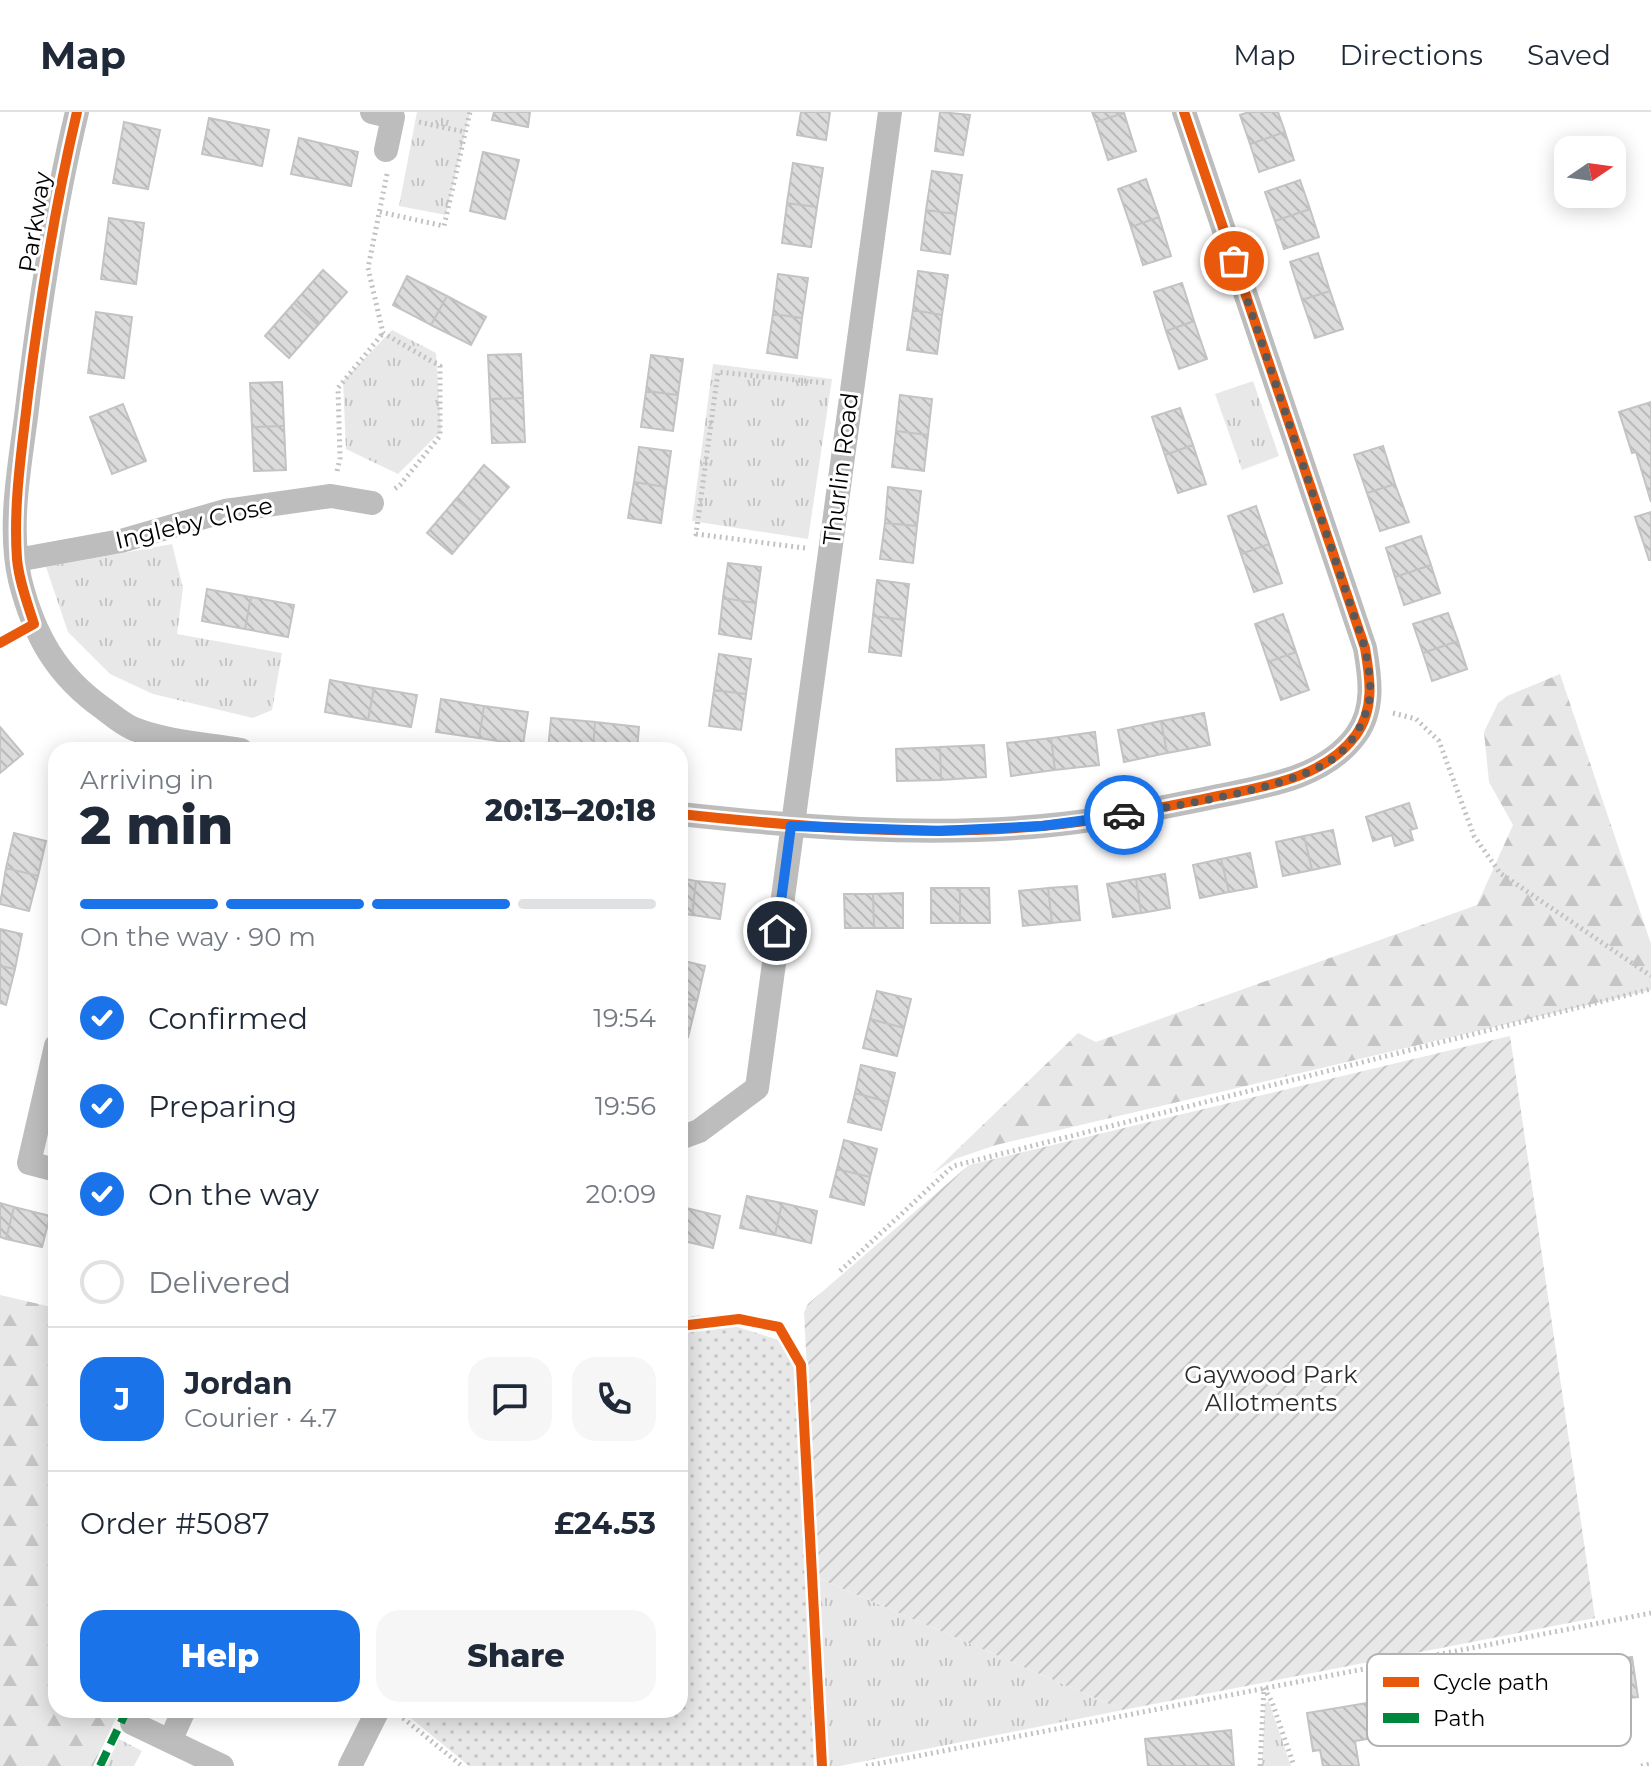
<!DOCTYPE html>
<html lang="en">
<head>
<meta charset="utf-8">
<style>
	body { margin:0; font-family:Montserrat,sans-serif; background:#f6f6f7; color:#1f2937; height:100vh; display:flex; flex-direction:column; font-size:30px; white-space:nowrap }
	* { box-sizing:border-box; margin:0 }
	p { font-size:26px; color:#747a83 }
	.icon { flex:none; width:44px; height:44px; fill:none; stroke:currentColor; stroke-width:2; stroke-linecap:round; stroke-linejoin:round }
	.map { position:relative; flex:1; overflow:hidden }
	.sheet { position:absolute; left:48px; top:630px; width:640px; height:976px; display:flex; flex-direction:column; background:#fff; border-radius:24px; box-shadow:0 4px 20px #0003 }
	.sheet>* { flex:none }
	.needle { width:52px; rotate:77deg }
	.tools { position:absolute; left:1554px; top:24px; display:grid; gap:16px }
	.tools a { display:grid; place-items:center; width:72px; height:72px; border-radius:16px; background:#fff; box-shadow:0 4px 20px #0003; font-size:40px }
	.pin { position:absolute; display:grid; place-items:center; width:68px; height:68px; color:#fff; margin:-34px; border:4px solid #fff; border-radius:50%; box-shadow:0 2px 8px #0007 }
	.courier { position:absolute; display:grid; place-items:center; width:80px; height:80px; margin:-40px; border:6px solid #1a73e8; border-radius:50%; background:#fff; color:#222; box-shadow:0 2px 10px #0007 }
	.overview em { font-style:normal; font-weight:800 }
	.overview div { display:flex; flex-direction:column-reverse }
	.overview { display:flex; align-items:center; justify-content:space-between; height:136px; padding:0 32px }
	h1 { font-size:52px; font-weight:800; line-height:60px }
	.bar { display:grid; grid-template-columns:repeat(4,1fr); gap:12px 8px; align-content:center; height:96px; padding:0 32px }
	.bar i { height:10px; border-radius:6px; background:#e0e1e3 }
	.bar .active { background:#1a73e8 }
	.bar p { grid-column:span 4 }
	.line { display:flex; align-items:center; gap:20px; padding:0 32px; border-top:2px solid #e0e1e3 }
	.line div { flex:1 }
	.round { display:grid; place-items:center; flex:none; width:84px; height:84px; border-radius:24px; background:#f6f6f7 }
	ol { padding:0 32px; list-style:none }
	li { display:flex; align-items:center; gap:24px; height:88px }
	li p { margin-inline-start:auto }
	li .icon { padding:8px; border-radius:50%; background:#1a73e8; color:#fff; stroke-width:4 }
	li:last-child { color:#747a83 }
	li i { width:44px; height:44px; border:4px solid #e0e1e3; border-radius:50% }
	.action { display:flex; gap:16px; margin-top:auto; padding:16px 32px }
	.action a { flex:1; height:92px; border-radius:24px; background:#1a73e8; color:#fff; font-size:32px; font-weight:800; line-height:92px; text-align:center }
	.action a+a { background:#f6f6f7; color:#1f2937 }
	header { display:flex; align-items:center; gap:48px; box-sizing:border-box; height:112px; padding:0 40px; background:#fff; border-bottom:2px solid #e0e1e3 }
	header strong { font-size:38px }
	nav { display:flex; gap:44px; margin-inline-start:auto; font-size:28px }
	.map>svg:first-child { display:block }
	.grass { fill:url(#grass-tufts) }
	.forest { fill:url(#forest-firs) }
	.park { fill:url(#park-dots) }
	.garden { fill:url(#garden-furrows) }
	.building { fill:url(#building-back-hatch); stroke:#c3c3c3; stroke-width:2 }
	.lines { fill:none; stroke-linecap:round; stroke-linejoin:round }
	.path { stroke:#c2c2c2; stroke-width:5; stroke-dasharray:2 4; stroke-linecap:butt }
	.minor { stroke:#bdbdbd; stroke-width:24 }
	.quiet { stroke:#00873e; stroke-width:8; stroke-dasharray:16 8; stroke-linecap:butt }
	.cycleway-casing { stroke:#fff; stroke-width:15 }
	.cycleway { stroke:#e8590c; stroke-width:10 }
	.done { stroke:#595959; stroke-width:8; stroke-dasharray:0 14.4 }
	.route { stroke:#1a73e8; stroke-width:10 }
	.labels { text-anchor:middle; stroke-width:6; stroke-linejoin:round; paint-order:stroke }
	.street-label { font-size:24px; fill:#000; stroke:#fff }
	.park-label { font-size:24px; fill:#2c2c2c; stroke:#fff }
	.key { fill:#fff; stroke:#b2b2b2; stroke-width:2 }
	.key-label { font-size:22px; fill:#000 }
</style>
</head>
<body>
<header>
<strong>Map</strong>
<nav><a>Map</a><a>Directions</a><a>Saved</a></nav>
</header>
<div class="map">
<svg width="1651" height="1654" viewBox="0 0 1651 1654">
	<defs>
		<pattern id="grass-tufts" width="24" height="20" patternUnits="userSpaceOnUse" patternTransform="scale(2)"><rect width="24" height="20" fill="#e8e8e8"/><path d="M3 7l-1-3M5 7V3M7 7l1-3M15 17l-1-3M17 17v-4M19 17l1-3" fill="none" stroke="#c5c5c5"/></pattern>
		<pattern id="forest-firs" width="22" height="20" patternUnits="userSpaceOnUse" patternTransform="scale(2)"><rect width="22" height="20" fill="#e8e8e8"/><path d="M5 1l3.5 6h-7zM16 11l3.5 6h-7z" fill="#c5c5c5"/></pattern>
		<pattern id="park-dots" width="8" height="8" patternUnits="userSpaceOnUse" patternTransform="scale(2)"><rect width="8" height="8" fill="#e8e8e8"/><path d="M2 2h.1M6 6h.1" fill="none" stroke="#c5c5c5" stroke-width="1.8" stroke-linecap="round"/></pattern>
		<pattern id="garden-furrows" width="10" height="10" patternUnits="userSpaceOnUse" patternTransform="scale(2)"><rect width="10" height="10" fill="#e8e8e8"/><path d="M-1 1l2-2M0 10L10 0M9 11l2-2" fill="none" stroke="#c5c5c5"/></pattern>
		<pattern id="building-back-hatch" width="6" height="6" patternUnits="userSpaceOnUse" patternTransform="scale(2)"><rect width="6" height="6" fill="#dbdbdb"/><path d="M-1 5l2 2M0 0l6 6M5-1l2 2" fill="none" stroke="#bababa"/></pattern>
	</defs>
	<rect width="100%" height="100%" fill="#fff"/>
	<path class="grass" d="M417,0h53l-24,103 -47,-9z
		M392,218l44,23 5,78 -43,43 -52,-25 -3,-68z
		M713,252l119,15 -24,160 -116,-18z
		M1253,269l26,75 -37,14 -27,-76z
		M172,432l11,44 -6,46 105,19 -10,57 -19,8 -100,-24 -43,-20 -42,-42 -22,-65z
		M818,1466l305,132 -283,56h-13z
		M1269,1590l22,64h-29l3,-63z
		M119,1627l23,12 -8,15h-28z"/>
	<path class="forest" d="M1560,562l91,270v46l-655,155 -41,14 -23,15 146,-141 18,9 381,-137 36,-80 -24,-43 -5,-50 14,-29 9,-7z
		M0,1183l56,13v402h64l-27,56h-93z"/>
	<path class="park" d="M699,1203l83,26 8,6 6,14 18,405h-345l-68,-56h279v-391z"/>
	<path class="garden" d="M1510,924l85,582 -472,92 -305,-132 -14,-266 4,-8 161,-139z"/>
	<path class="building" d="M494,0h36l-2,15 -36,-7z
		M801,0h29l-4,28 -29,-5z
		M940,0l30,3 -7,40 -28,-4z
		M1092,0h31l1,1 -28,9z
		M1249,0h29l7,20 -35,12 -10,-29z
		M1124,1l12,38 -28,9 -12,-38z
		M209,6l60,12 -7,36 -60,-12z
		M124,10l36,8 -12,59 -35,-6z
		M1285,20l9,28 -35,12 -9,-28z
		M299,26l59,14 -7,34 -60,-12z
		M483,40l36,8 -14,59 -35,-8z
		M793,51l30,5 -6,39 -30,-4z
		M932,59l30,4 -6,39 -30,-4z
		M1146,67l13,38 -28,10 -13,-38z
		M1300,68l10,29 -35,12 -10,-29z
		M787,91l30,4 -6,40 -29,-4z
		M1310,97l9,28 -35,12 -9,-28z
		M926,98l30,4 -6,40 -29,-4z
		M1159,105l12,39 -28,9 -12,-38z
		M109,106l35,5 -8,61 -35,-5z
		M1318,141l12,38 -28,9 -12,-38z
		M323,158l24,22 -29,33 -24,-22z
		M918,159l30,4 -6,40 -29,-5z
		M778,162l30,4 -6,40 -29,-4z
		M407,164l40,20 -16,29 -38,-20z
		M1182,171l12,38 -28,10 -12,-39z
		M1330,179l13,38 -28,9 -13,-38z
		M447,184l39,21 -15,28 -40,-20z
		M294,191l24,22 -29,33 -24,-22z
		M913,198l29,5 -5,39 -30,-4z
		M96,200l36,5 -8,61 -36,-5z
		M773,202l29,4 -5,40 -30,-5z
		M1194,209l13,38 -28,10 -13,-38z
		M521,242l2,44 -33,1 -2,-44z
		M651,243l32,4 -5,36 -32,-4z
		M282,270l2,44 -32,1 -2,-44z
		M646,279l32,4 -5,36 -32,-4z
		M900,283l32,4 -4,36 -32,-4z
		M523,286l2,44 -33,1 -2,-44z
		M1651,290v100l-15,-50 -4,1 -13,-41z
		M123,292l23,57 -34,13 -22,-57z
		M1180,296l13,37 -28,10 -13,-38z
		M284,314l2,44 -32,1 -2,-44z
		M896,319l32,4 -4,36 -32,-4z
		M1193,333l13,39 -28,9 -13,-38z
		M1383,334l12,38 -28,9 -13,-38z
		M639,335l32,4 -5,36 -32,-5z
		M484,353l25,22 -28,33 -25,-21z
		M634,370l32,5 -5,36 -33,-5z
		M1395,372l14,38 -29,9 -13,-38z
		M888,375l33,4 -4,35 -32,-3z
		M456,387l25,21 -29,34 -25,-21z
		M1256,394l13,38 -28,10 -13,-38z
		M1651,400v48h-2l-14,-43z
		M885,411l32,3 -4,37 -33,-4z
		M1421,424l10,29 -36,12 -9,-29z
		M1269,432l13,39 -28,9 -13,-38z
		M728,451l33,4 -5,36 -33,-5z
		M1431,453l9,28 -36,12 -9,-28z
		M877,468l32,4 -4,36 -32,-4z
		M207,477l44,8 -6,32 -43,-8z
		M251,485l43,8 -6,32 -43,-8z
		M723,486l33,5 -5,36 -32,-5z
		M1448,501l10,28 -35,12 -10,-29z
		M1283,502l13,38 -28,10 -13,-38z
		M873,504l32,4 -4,36 -32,-4z
		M1458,529l9,28 -35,12 -9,-28z
		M1296,540l13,38 -28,10 -13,-38z
		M719,542l32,5 -5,35 -32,-4z
		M330,568l44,8 -6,32 -43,-8z
		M374,576l43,7 -6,32 -43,-7z
		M714,578l32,4 -5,36 -32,-4z
		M441,587l43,7 -5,32 -43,-6z
		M484,594l44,6 -5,33 -44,-7z
		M1204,601l6,32 -43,8 -6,-32z
		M551,606l44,4 -2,28h-45z
		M1161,609l6,32 -43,9 -6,-32z
		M595,610l44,5 -2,23h-44z
		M0,615l23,27 -23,19z
		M1095,620l4,33 -44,5 -4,-32z
		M1051,626l4,32 -44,6 -4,-33z
		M984,633l2,32 -45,3 -1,-33z
		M940,635l1,33 -44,1 -1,-32z
		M1409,691l8,25 -7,2 3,10 -18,6 -3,-11 -19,6 -7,-24z
		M1333,718l7,34 -28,6 -8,-34z
		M14,721l32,8 -8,35 -32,-8z
		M1304,724l8,34 -29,6 -7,-34z
		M1250,741l7,34 -28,5 -8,-33z
		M1221,747l8,33 -29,6 -7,-33z
		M6,756l32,8 -9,35 -29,-7z
		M1165,762l5,34 -29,5 -5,-34z
		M680,766l16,3 -4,34 -12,-2z
		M1136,767l5,34 -28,4 -6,-33z
		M696,769l29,3 -5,35 -28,-4z
		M1077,774l3,34 -28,3 -4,-35z
		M931,776h29v35h-29z
		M960,776h29l1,35h-30z
		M1048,776l4,35 -29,3 -4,-35z
		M903,781v35h-29l-1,-34z
		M844,782h29l1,34h-29z
		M0,817l22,5 -7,35 -15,-3z
		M680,848l25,6 -8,35 -17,-4z
		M0,854l15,3 -9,36 -6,-2z
		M877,879l34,8 -7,29 -34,-9z
		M680,885l17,4 -9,36 -8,-2z
		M870,907l34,9 -7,28 -34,-8z
		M861,953l34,8 -7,29 -33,-9z
		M855,981l33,9 -7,28 -33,-8z
		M844,1028l33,9 -7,28 -33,-8z
		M837,1057l33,8 -6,28 -34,-8z
		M747,1084l35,7 -7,32 -35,-7z
		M0,1091l14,4 -8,32 -6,-2z
		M782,1091l35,8 -6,32 -36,-8z
		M14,1095l36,9 -8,31 -36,-8z
		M686,1096l34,8 -7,32 -33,-8z
		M1632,1545l6,40 -19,2 2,13 -7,1 -9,-52z
		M1391,1587l6,35 -42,7 4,25h-36l-3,-16 -7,1 -6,-38z
		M1231,1618l3,36h-86l-3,-27z"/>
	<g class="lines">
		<path class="path" d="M419,10l46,10
			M387,62l-19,94 15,65 57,33v70l-40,49 -7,5
			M380,100l64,14 26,-114
			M337,359l3,-13 -2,-70 45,-55
			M805,436l-109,-14 22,-162 108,11
			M1393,601l23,6 23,22 35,95 26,37 151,103
			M840,1159l113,-105 698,-177
			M1264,1576l8,14 22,64
			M403,1606l59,48
			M866,1654l785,-153
			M1260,1654l4,-77
			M1641,1654l10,-2"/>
		<path class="minor" d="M77,0c-24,100 -39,203 -51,305 -7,53 -18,111 -6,163 14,56 37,96 84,129 9,7 20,16 30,20 33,13 72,15 107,21
			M372,0l21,5 -7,33
			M17,448l104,-19 104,-30 106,-15 41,7
			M680,702c120,13 241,23 362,12 57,-5 112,-17 167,-28 51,-11 114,-18 147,-63 19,-26 14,-58 9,-87l-181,-536
			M56,934l-27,117 27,7
			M680,1026l19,-7 58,-43 133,-976
			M132,1611l90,43
			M170,1629l14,-31
			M350,1654l28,-56"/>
		<path class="quiet" d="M100,1654l27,-56"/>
		<g class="cycleway-casing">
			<path id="cycleway" d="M0,531l34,-19c-7,-22 -15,-43 -17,-65 -4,-55 5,-110 11,-164 12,-95 27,-190 49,-283
				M680,702c120,13 241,23 362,12 57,-5 112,-17 167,-28 51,-11 114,-18 147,-63 19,-26 14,-58 9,-87l-181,-536
				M680,1214l59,-7 40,8 22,38 21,401"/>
		</g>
		<use href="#cycleway" class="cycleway"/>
	</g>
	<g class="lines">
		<path class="done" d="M1124,703c55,-11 173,-26 214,-60 14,-12 24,-29 29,-46 7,-20 1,-42 -2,-61l-131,-387"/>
		<path class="route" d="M777,819l14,-105 148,5 103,-5 82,-11"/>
	</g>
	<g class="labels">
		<g class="street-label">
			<text transform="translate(35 110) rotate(-81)" y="8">Parkway</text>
			<text transform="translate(841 357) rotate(-83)" y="8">Thurlin Road</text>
			<text transform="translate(194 411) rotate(-13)" y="8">Ingleby Close</text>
		</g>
		<g class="park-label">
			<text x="1271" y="1271">Gaywood Park<tspan x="1271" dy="28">Allotments</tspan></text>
		</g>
	</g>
	<rect x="1367" y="1542" width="264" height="92" rx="12" class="key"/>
	<rect x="1383" y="1565" width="36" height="10" fill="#e8590c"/>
	<rect x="1383" y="1601" width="36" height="10" fill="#00873e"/>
	<g class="key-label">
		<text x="1433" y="1578">Cycle path</text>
		<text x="1433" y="1614">Path</text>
	</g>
</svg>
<div class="tools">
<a><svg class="needle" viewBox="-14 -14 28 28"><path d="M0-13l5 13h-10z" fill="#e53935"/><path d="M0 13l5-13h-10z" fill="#747a83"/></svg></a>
</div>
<div class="pin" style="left:1234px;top:149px;background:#ea580c"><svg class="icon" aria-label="bag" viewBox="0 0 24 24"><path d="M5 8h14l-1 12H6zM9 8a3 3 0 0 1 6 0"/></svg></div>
<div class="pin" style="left:777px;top:819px;background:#1f2937"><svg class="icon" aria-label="home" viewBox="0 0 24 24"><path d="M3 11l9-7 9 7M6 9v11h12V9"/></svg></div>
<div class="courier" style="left:1124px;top:703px"><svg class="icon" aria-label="car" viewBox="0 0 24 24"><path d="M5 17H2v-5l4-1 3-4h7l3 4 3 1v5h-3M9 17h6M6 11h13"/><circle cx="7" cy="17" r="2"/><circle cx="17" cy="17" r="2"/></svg></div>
<section class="sheet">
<div class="overview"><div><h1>2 min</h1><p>Arriving in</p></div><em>20:13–20:18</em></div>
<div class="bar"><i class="active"></i><i class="active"></i><i class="active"></i><i></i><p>On the way · 90 m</p></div>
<ol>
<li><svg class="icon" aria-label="check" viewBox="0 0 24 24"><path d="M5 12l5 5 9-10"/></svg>Confirmed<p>19:54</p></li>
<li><svg class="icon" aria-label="check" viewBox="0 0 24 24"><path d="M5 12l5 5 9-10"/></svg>Preparing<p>19:56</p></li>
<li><svg class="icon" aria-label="check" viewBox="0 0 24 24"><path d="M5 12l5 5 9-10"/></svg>On the way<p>20:09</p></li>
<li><i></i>Delivered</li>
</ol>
<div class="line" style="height:144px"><b class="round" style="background:#1a73e8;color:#fff">J</b><div><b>Jordan</b><p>Courier · 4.7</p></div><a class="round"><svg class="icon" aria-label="chat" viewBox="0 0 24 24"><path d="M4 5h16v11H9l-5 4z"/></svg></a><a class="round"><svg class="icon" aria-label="phone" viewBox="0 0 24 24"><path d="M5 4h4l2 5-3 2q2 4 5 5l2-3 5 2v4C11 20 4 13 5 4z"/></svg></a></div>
<div class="line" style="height:104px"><div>Order #5087</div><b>£24.53</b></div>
<div class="action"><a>Help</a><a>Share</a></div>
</section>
</div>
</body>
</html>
